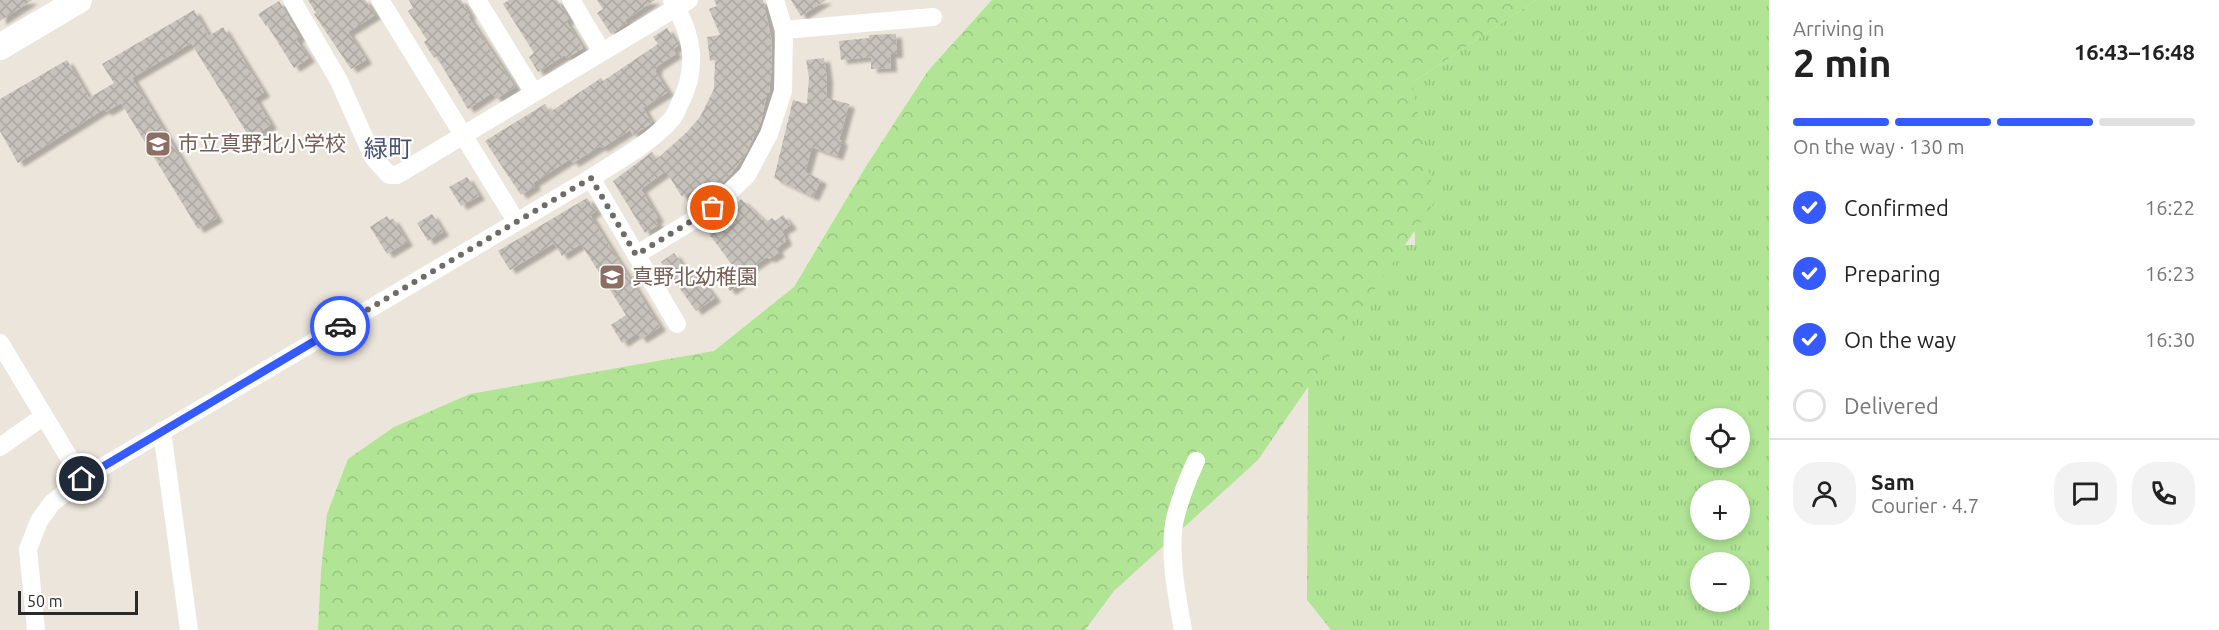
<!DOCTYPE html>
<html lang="en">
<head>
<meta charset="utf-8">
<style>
	body { margin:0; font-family:Ubuntu,"Noto Sans JP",sans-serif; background:#f2f2f2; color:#222; height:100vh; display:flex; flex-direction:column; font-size:22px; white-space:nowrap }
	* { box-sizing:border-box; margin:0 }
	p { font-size:20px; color:#767676 }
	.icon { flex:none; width:33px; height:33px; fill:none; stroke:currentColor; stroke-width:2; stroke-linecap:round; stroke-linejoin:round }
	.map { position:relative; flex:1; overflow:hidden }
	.side { display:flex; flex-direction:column; background:#fff; width:450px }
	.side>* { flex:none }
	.controls { position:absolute; left:1690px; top:408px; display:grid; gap:12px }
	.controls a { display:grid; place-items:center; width:60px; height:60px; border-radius:50%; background:#fff; box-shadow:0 3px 9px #0003; font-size:30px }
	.scale { position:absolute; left:18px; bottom:15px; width:120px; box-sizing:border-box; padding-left:6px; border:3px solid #2a2a2a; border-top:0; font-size:16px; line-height:21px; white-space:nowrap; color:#2a2a2a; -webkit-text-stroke:4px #fff; paint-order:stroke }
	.pin { position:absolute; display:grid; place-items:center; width:51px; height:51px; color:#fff; margin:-26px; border:3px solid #fff; border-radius:50%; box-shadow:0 2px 6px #0007 }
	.courier { position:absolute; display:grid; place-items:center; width:60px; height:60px; margin:-30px; border:4px solid #355bff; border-radius:50%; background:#fff; color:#222; box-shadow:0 2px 8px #0007 }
	.summary em { font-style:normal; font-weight:600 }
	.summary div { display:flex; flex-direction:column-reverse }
	.summary { display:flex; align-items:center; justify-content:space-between; height:102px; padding:0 24px }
	h1 { font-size:39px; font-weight:600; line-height:45px }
	.bar { display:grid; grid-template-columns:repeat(4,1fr); gap:9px 6px; align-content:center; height:72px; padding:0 24px }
	.bar i { height:8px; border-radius:4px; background:#e0e0e0 }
	.bar .on { background:#355bff }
	.bar p { grid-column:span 4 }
	.line { display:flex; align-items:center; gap:15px; padding:0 24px; border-top:2px solid #e0e0e0 }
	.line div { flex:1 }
	.round { display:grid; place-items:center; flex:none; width:63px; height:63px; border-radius:24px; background:#f2f2f2 }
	ol { padding:0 24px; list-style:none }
	li { display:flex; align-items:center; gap:18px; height:66px }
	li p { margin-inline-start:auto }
	li .icon { padding:6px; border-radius:50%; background:#355bff; color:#fff; stroke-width:4 }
	li:last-child { color:#767676 }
	li i { width:33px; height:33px; border:3px solid #e0e0e0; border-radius:50% }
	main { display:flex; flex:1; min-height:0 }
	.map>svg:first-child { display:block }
	.grass { fill:url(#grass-tufts); fill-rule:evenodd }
	.forest { fill:url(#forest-crowns) }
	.building { fill:url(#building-cross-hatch); filter:url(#shadow) }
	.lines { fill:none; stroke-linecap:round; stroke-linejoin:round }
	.street { stroke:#fff; stroke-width:18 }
	.secondary { stroke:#fff; stroke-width:26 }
	.done { stroke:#6e6b68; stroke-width:6; stroke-dasharray:0 10.8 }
	.route { stroke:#355bff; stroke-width:8 }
	.labels { text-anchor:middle; stroke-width:4.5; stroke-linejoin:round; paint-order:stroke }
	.education-label { font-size:21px; fill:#785e54; stroke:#fff; text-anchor:start }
	.quarter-label { font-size:24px; fill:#49527b; stroke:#fff }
</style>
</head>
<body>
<main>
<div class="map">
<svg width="1769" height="630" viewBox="0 0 1769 630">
	<defs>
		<pattern id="grass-tufts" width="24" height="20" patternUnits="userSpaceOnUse" patternTransform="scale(1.5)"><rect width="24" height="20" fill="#b1e595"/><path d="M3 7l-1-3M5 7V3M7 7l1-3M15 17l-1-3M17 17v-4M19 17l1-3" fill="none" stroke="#98c581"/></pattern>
		<pattern id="forest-crowns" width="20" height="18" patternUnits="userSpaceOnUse" patternTransform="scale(1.5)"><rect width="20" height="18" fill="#b1e595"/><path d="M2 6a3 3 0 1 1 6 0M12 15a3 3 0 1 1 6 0" fill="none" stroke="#98c581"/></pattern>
		<pattern id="building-cross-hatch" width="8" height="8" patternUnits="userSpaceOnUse" patternTransform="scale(1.5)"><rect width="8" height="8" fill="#c7c2bb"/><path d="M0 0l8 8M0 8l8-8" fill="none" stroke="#aba7a1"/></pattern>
		<filter id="shadow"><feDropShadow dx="6" dy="4" stdDeviation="1.5" flood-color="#0004"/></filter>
	</defs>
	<rect width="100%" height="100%" fill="#ece5db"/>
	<path class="grass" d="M1536,0h233v630h-438l-24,-30 2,-356 106,1 -3,-162zM1701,418h39v40h-39zM1701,490h39v40h-39zM1701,562h39v40h-39z"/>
	<path class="forest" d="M992,0h544l-124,83 23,118 -177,259 -144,131 -29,39h-767l3,-59 6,-57 21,-55 46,-32 76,-33 244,-43 80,-64 71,-119 63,-97z"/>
	<path class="building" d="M0,0h32l-32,21z
		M308,0h57l10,15 -27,17 18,28 -15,9 -37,-55 2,-1z
		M409,0h52l9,15 -2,1 47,71 -19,12 -4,-6 -24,16 -32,-53 -2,2 -10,-16 3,-2 -19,-29 5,-3z
		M509,0h48l12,19 -3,2 17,27 -16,10 -2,-3 -27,17 -9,-15 5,-4 -31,-49z
		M597,0h58l-30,20 2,3 -16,11 -14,-21 6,-4z
		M714,0h49l8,37 1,27 -3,29h-2l-6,29 -16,33 -14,19 -24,24 -11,-10 -14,9 -16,-26 -25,18 17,29 -3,2 3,5 -13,8 -32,-52 39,-29 5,7 30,-27 13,-15 14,-28 1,-29 -5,1 -3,-24 13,-2 -11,-26 8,-3z
		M791,0h35l-25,16z
		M279,1l21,36 -4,2 13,19 -15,10 -27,-43 -1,1 -8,-12z
		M194,10l15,26 14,-9 41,66 -9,5 16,27 -21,13 -59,-95 -59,35 85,140 -19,11 -77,-126 -15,9 -2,-3 -86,54 -18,-32v-32l67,-39 22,38 25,-15 -12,-19z
		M667,28l11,18 -5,3 3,5 -20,13 1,2 -2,2 13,21 -25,16 9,15 -19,12 -3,-5 -28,18 -2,-2 -27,17 -3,-4 -37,24 2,3 -14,9 -36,-54 60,-37 5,8 51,-34 2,3 55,-37 -5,-7z
		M896,34l1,20h-7l1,14 -20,1v-12l-30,3 -2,-19 30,-3v-3z
		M824,58l3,21 -1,19 23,6 -10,36 3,1 -5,15 -25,-9 -7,25 16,8 -8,17 -39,-19 19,-78 14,4 2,-27 -3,-17z
		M467,177l12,19 -18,10 -12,-19z
		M587,198l9,13 -6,4 70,112 -19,12 -4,-6 -15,10 -11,-18 15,-10 -45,-71 -19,12 -8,-13 -44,27 -12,-19z
		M741,199l25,23 6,-4 3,3 8,-6 8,10 -9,6 4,10 -10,8 3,4 -10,6 -2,-2 -27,18 -31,-41 27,-19 -6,-5z
		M432,214l11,18 -15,9 -11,-18z
		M387,216l3,4 3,-1 14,23 -20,12 -17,-27z
		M674,253l18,26 6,-4 17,23 -19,13 -35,-49z
		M732,273l8,11 -10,7 -8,-11z"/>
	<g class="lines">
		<path class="street" d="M292,0l47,81 34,76 16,18h8l292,-175
			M380,0l136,221
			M477,0l57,93
			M571,0l31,52
			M784,30l149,-13
			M591,178l86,146
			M636,255l77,-47 34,-33 22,-41 14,-43 1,-61 -9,-30
			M0,343l82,136
			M162,431l27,199
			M0,447l44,-31
			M36,630l-8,-81 11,-28 13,-18 30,-24 509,-301c26,-17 57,-33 79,-57 4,-4 7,-10 9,-16 20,-37 14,-70 -7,-105
			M1183,630c-6,-33 -15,-78 -8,-111 5,-20 12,-39 21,-58"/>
		<path class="secondary" d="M0,47l79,-47"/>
	</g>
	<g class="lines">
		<path class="done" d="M340,326l251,-148 45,77 77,-47"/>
		<path class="route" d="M82,479l258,-153"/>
	</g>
	<defs>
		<g id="school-square" transform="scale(1.35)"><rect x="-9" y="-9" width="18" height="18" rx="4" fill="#8d6e63" stroke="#fff"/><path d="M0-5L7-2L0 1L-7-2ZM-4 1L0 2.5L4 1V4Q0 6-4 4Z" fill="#fff"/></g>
	</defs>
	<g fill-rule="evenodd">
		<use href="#school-square" x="158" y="144"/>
		<use href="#school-square" x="612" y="277"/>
	</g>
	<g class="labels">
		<g class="education-label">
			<text x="178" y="151">市立真野北小学校</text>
			<text x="632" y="284">真野北幼稚園</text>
		</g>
		<g class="quarter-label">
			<text x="388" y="157">緑町</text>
		</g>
	</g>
</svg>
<div class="controls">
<a><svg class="icon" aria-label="locate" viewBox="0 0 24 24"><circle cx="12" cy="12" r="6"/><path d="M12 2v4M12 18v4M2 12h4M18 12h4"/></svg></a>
<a>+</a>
<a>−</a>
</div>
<div class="scale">50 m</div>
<div class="pin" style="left:713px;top:208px;background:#ea580c"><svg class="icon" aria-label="bag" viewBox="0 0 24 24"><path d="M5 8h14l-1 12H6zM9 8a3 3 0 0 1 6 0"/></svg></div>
<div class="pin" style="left:82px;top:479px;background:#1f2937"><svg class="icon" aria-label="home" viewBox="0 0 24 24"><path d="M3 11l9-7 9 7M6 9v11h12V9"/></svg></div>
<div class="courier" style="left:340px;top:326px"><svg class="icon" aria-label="car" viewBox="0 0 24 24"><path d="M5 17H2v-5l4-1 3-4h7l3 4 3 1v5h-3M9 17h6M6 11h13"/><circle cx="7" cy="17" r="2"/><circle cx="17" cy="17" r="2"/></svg></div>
</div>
<section class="side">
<div class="summary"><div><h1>2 min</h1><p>Arriving in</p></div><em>16:43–16:48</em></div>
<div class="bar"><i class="on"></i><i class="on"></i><i class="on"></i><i></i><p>On the way · 130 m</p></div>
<ol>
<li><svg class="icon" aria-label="check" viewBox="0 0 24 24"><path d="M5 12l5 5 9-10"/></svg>Confirmed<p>16:22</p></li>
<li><svg class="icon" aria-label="check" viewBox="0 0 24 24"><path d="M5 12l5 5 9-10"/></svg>Preparing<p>16:23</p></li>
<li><svg class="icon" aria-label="check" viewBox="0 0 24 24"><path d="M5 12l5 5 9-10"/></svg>On the way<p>16:30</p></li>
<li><i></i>Delivered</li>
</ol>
<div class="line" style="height:108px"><a class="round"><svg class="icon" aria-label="person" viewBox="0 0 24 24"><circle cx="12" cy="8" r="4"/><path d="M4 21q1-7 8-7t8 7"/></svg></a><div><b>Sam</b><p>Courier · 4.7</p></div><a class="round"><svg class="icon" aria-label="chat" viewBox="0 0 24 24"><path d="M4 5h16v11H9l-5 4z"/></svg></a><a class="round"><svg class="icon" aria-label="phone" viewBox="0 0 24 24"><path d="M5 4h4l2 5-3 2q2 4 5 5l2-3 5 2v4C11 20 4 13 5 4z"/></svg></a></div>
</section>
</main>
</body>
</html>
